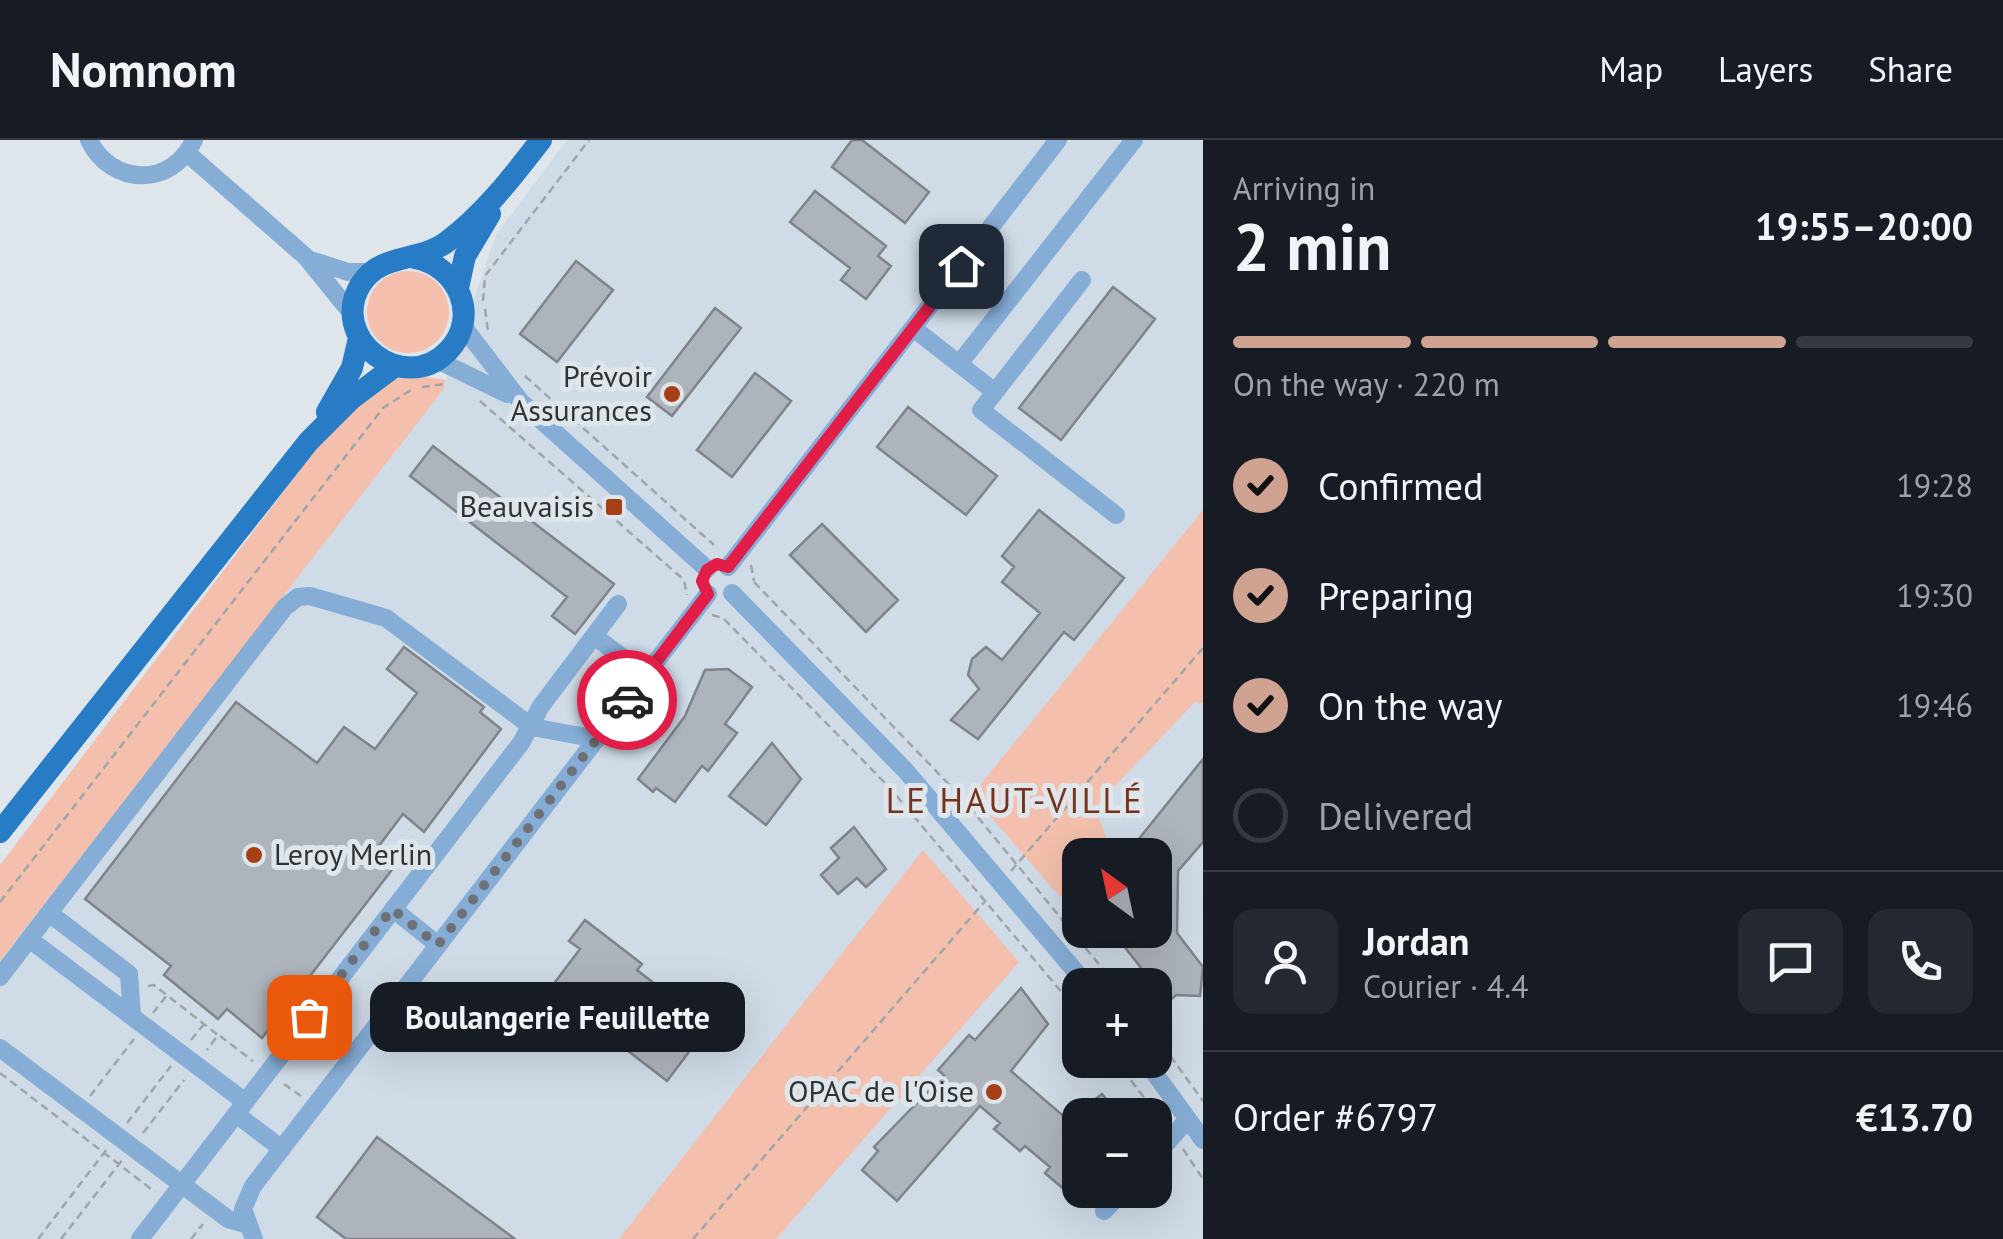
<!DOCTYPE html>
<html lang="en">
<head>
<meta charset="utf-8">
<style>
	body { margin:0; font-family:"PT Sans",sans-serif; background:#242831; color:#f1f3f6; height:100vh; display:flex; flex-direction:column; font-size:38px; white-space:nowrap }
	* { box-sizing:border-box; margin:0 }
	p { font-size:32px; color:#9ea1a6 }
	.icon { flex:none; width:55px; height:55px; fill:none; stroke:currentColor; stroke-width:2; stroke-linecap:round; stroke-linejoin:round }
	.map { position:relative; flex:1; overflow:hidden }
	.panel { display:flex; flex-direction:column; background:#171b24; width:800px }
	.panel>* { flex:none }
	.needle { width:65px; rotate:327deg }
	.tools { position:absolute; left:1062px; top:698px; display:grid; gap:20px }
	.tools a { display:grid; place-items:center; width:110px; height:110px; border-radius:20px; background:#171b24; box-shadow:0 10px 40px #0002; font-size:50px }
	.pin { position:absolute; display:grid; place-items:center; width:85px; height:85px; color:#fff; margin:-42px; border-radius:20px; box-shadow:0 5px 15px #0006 }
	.courier { position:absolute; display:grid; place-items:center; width:100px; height:100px; margin:-50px; border:8px solid #e11d48; border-radius:50%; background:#fff; color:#222; box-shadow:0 2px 12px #0007 }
	.bubble { position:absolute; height:70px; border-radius:20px; background:#171b24; box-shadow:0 10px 40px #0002; font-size:32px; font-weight:800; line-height:70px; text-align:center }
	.summary em { font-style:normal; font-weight:800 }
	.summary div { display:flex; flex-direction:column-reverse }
	.summary { display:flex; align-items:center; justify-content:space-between; height:170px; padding:0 30px }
	h1 { font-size:65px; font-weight:800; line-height:75px }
	.bar { display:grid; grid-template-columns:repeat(4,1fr); gap:15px 10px; align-content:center; height:120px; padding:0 30px }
	.bar i { height:12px; border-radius:8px; background:#363941 }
	.bar .active { background:#cfa291 }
	.bar p { grid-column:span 4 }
	.line { display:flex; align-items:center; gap:25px; padding:0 30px; border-top:2px solid #363941 }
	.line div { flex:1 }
	.round { display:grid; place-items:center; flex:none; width:105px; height:105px; border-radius:20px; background:#242831 }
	ol { padding:0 30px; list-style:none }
	li { display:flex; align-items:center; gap:30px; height:110px }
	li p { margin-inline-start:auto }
	li .icon { padding:10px; border-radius:50%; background:#cfa291; color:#111; stroke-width:4 }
	li:last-child { color:#9ea1a6 }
	li i { width:55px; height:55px; border:5px solid #363941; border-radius:50% }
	header { display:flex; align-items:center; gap:60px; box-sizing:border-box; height:140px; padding:0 50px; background:#171b24; border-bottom:2px solid #363941 }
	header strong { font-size:48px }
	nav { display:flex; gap:55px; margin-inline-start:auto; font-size:35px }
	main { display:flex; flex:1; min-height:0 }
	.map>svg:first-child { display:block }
	.built { fill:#cfdbe7; fill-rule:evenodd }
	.green { fill:#f4bfad }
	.building { fill:#aeb4bb; stroke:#7e848a; stroke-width:2.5 }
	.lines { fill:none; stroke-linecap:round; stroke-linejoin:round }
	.path { stroke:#9fa5a9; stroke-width:2.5; stroke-dasharray:8 5; stroke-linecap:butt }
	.minor { stroke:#86add6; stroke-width:18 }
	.major { stroke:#287bc5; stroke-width:22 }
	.done { stroke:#6d7175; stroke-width:10; stroke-dasharray:0 18 }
	.route { stroke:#e11d48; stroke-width:12 }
	.poi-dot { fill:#a53f16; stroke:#dee5eb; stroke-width:4 }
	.labels { text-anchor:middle; stroke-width:10; stroke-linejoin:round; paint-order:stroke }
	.poi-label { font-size:30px; fill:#303335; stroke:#dee5eb; text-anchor:end }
	.quarter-label { font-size:35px; letter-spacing:2.5px; fill:#75331b; stroke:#dee5eb }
</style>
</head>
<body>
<header>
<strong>Nomnom</strong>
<nav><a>Map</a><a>Layers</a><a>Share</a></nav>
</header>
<main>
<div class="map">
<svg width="1203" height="1099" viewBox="0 0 1203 1099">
	<rect width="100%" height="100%" fill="#dee5eb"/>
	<path class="built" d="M567,0h636v1099h-1203v-281l443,-568 53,-155zM1080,715h75v75h-75zM1080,845h75v75h-75zM1080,975h75v75h-75z"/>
	<path class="green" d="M367 172a41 41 0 1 1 82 0a41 41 0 1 1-82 0Z
		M427,237l19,3 -3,10 -443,571v-96l328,-432 58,-54z
		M1203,370v193l-8,-1 -100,105 13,35 -12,13h-16v19l-20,23 -88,-102z
		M923,710l96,112 -243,277h-157z"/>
	<path class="building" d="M852,0h10l67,52 -24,31 -73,-56z
		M815,51l71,55 -8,10 13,10 -25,33 -25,-19 9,-12 -60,-46z
		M576,121l37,29 -56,72 -37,-28z
		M1113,147l42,32 -94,121 -42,-32z
		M715,168l26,20 -69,88 -25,-19z
		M755,233l36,28 -59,76 -35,-27z
		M908,267l89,69 -31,39 -89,-68z
		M433,306l181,138 -39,50 -23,-18 15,-19 -157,-121z
		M1039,370l85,68 -50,62 -10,-8 -86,107 -27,-19 28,-31 -11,-14 4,-16 14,-12 16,13 38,-47 -38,-31 12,-15 -12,-11z
		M822,384l76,76 -32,32 -76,-77z
		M404,507l80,60 -4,5 21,17 -77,103 -21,-18 -25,33 20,15 -136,176 -35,-29 -9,10 -54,-44 7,-9 -86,-67 151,-197 81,61 27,-36 31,22 42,-56 -30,-24z
		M728,529l24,18 -27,37 12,9 -29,38 -6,-5 -27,36 -19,-14 -3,4 -15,-13 47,-63 20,-46z
		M772,603l29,36 -35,46 -37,-29z
		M1203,619v83l-25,29 -1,62 26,34 -3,29 -24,-1 -8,7 -45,-57 7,-6 -14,-9h39v-75h-29z
		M854,687l32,42 -20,18 -9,-9 -19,16 -17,-19 18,-17 -8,-10z
		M585,780l57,44 -5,6 36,28 -5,6 36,28 -37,49 -118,-91 31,-41 -11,-8z
		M1021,848l27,36 -37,47 57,49 34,-26 17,21h-39v68l-8,13 -27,-23 5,-6 -25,-21 -5,5 -26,-22 6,-6 -20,-17 -83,95 -35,-31 16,-19 -4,-4 70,-72 -6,-5 31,-35 6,5z
		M377,997l138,102h-169l-29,-22z"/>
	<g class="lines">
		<path class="path" d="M483,161l2,-25 104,-136
			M485,169l3,22
			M525,236l189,169
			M422,247l22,-3
			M480,261l204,179 3,15
			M751,425l3,16
			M754,442l208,216 154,187
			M712,475l11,3 167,170 190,226
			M1011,731l192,-223
			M0,762l383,-494 31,-20
			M148,846l6,-1 64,50 -11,15
			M153,873l14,-18
			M1155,895l48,66
			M220,896l33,25
			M191,900l13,-16
			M1115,920l48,62
			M0,933l155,119
			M284,944l17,12
			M90,956l44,-57
			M127,983l44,-57
			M143,993l41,-53
			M1183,1009l20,30
			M38,1099l69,-90
			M61,1099l62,-80
			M191,1099l12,-15
			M693,1099l293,-339"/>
		<path class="minor" d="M89,0c22,46 83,48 105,0
			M187,13l119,104 47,58
			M314,121l34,11h23
			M462,185l59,77 186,167
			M913,188l82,64 87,-112
			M437,220l70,34
			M959,224l175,-224
			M995,252l-14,18 135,105
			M728,427l330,-427
			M732,453l173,177 182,215
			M594,496l52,39
			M393,769l45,36
			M49,773l236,-306 13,-10 12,-1 76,22 146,109 65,12
			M29,799l215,162
			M0,837l49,-64 80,61 3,42
			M0,908l228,171 17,5
			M1145,920l58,80
			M236,974l46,35
			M1155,1016l33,-37
			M1104,1071l20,-21
			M140,1099l381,-496 20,-37 77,-102
			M254,1099l-11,-30 10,-23 455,-592"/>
		<path class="major" d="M415,118c43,8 66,59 33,93 -44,46 -121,-13 -87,-67 20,-32 59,-21 87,-43 37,-28 65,-65 93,-101
			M458,148l7,-32 25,-42
			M327,272l25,-44 7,-30
			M0,692l309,-391 42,-42 44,-33"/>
	</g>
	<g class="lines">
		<path class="done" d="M309,877l83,-108 46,36 189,-245"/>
		<path class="route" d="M627,560l81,-106 -6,-13 5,-11 10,-6 11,3 233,-301"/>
	</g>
	<g class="poi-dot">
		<circle cx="672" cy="254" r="10"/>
		<rect x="604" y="357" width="20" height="20" rx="5"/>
		<circle cx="254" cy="715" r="10"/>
		<circle cx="994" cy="952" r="10"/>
	</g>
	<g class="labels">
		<g class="poi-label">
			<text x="652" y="247">Prévoir<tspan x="652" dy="34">Assurances</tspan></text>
			<text x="594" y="377">Beauvaisis</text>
			<text x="274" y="725" text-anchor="start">Leroy Merlin</text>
			<text x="974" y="962">OPAC de l'Oise</text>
		</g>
		<g class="quarter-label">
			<text x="1015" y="673">LE HAUT-VILLÉ</text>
		</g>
	</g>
</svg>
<div class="tools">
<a><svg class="needle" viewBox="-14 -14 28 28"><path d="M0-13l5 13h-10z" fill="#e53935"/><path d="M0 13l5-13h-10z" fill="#9ea1a6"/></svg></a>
<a>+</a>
<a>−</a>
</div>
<div class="pin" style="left:309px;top:877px;background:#ea580c"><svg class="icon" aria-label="bag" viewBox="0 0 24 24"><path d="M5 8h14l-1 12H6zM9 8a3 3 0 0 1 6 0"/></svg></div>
<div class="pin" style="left:961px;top:126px;background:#1f2937"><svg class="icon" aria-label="home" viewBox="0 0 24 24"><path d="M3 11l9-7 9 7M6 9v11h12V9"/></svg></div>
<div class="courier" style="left:627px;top:560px"><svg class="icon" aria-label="car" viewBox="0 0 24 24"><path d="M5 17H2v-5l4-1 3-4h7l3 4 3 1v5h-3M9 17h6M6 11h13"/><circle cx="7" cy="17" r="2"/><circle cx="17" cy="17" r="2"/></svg></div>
<div class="bubble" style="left:370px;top:842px;width:375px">Boulangerie Feuillette</div>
</div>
<section class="panel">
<div class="summary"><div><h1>2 min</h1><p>Arriving in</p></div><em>19:55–20:00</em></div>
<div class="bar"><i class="active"></i><i class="active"></i><i class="active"></i><i></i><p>On the way · 220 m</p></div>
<ol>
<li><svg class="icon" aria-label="check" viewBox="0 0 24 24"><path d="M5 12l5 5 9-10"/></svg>Confirmed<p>19:28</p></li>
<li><svg class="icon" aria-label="check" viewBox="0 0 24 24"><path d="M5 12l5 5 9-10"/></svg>Preparing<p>19:30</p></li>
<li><svg class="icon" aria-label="check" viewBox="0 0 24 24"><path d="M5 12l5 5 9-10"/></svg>On the way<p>19:46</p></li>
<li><i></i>Delivered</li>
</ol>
<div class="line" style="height:180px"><a class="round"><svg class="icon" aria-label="person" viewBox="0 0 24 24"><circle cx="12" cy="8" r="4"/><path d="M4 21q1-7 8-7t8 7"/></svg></a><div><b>Jordan</b><p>Courier · 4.4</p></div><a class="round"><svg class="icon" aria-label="chat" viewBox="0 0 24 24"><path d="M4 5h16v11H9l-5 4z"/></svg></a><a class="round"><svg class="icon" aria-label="phone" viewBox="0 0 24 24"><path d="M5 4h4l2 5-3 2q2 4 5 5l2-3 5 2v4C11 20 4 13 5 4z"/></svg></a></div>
<div class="line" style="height:130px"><div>Order #6797</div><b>€13.70</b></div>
</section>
</main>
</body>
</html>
